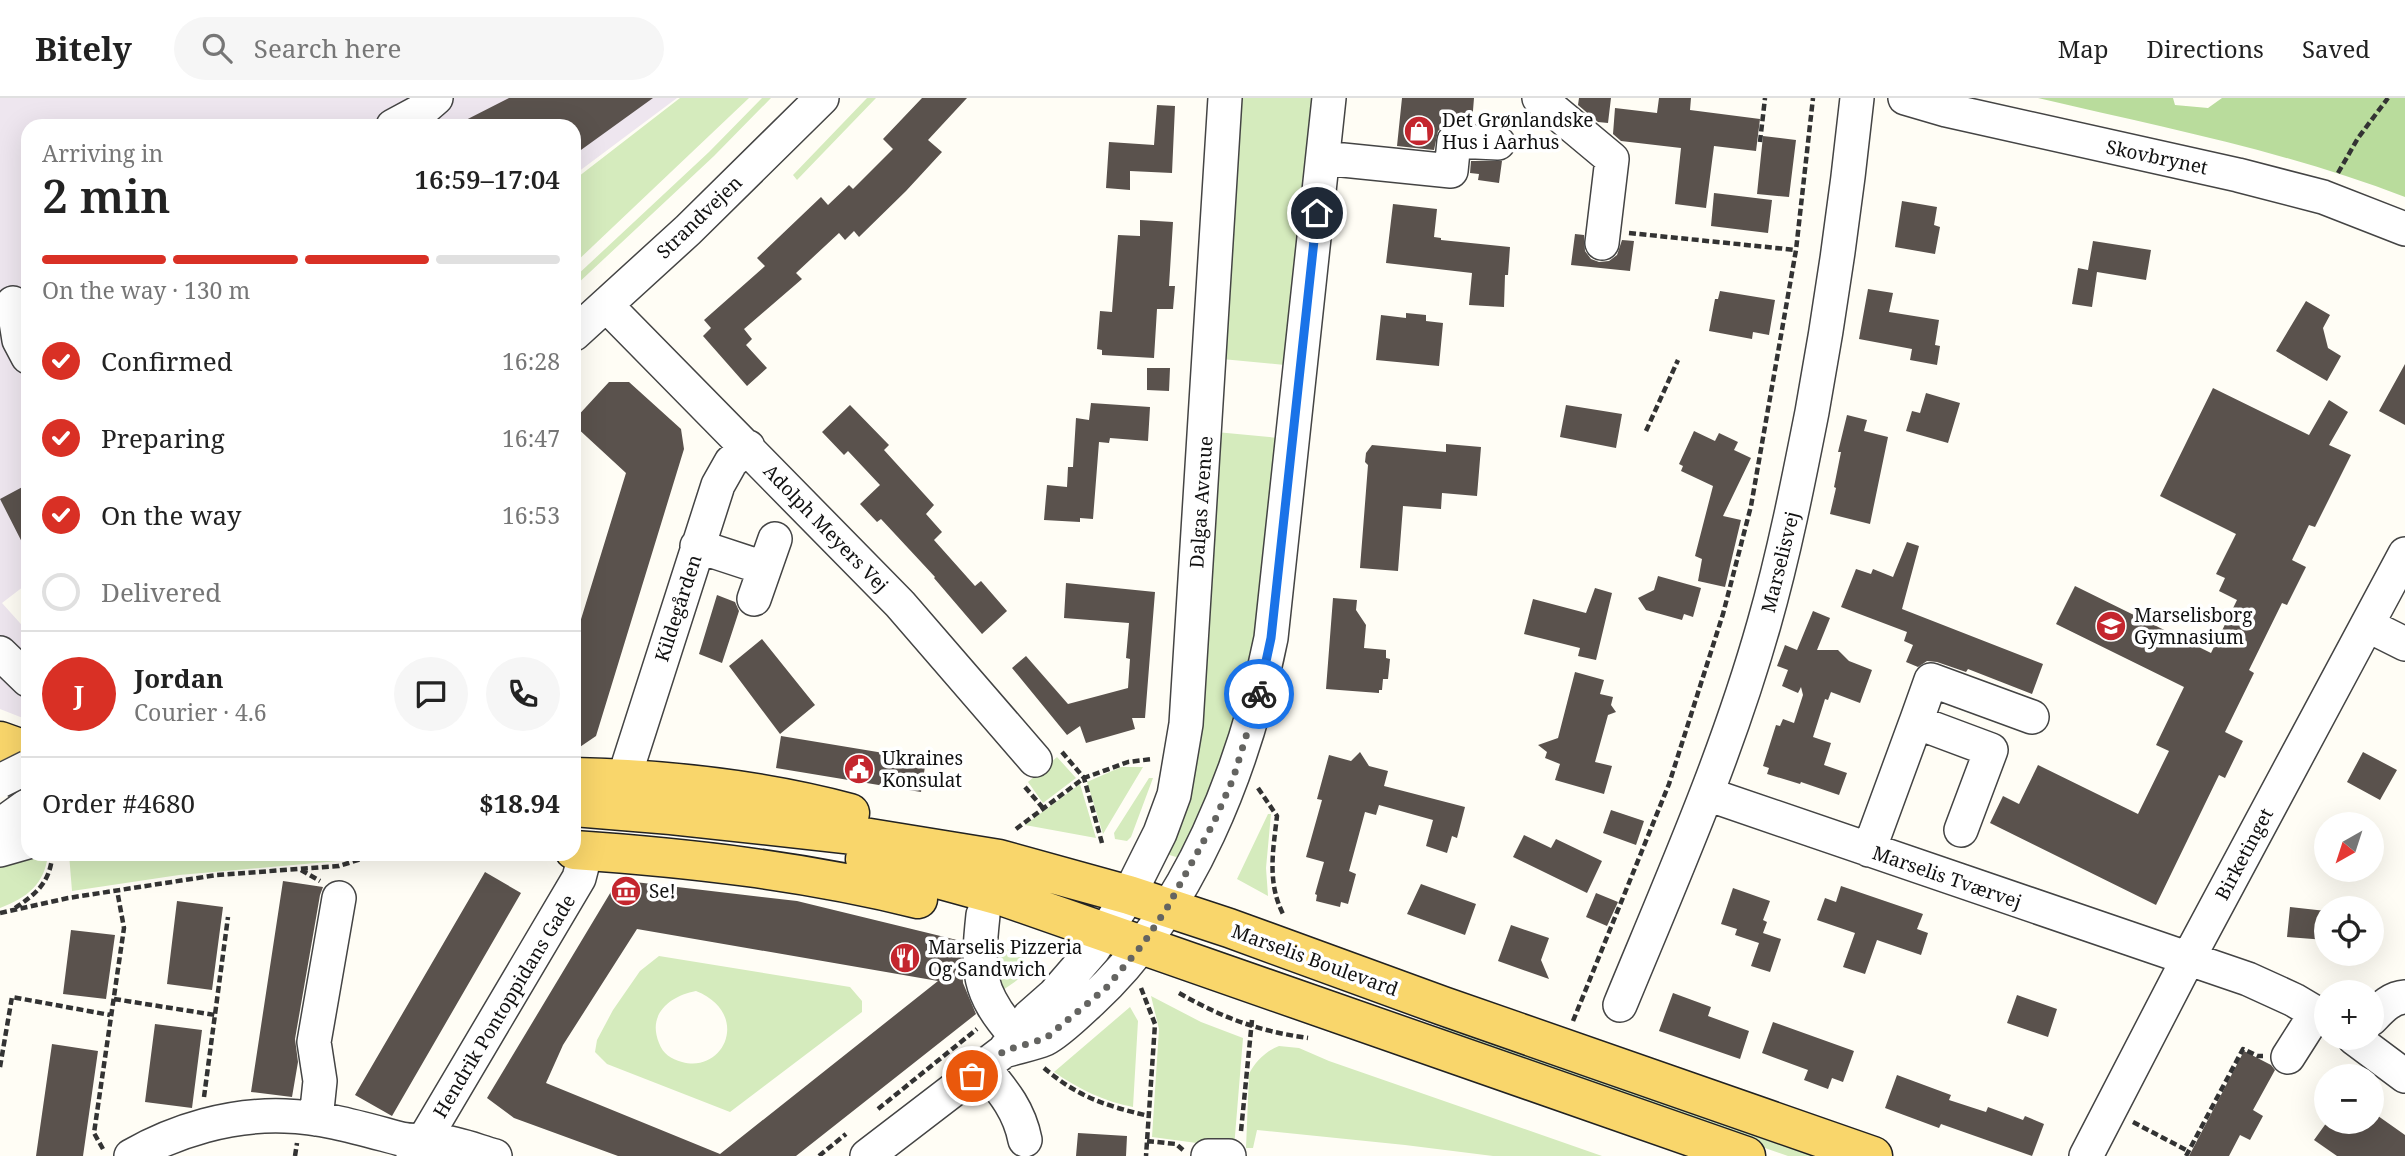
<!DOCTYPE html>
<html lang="en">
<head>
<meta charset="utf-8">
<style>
	body { margin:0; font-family:"Noto Serif",serif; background:#f6f6f6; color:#222; height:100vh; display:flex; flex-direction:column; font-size:26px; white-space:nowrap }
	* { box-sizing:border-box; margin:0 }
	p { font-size:23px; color:#767676 }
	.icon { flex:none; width:38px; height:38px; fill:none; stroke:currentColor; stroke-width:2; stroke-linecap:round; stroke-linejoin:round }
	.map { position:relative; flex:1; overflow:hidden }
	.side { position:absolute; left:21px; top:21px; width:560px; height:742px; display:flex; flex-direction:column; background:#fff; border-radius:21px; box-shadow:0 7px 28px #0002 }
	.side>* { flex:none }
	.needle { width:46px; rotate:219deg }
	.controls { position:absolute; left:2314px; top:714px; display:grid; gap:14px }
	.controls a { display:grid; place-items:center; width:70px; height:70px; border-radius:50%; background:#fff; box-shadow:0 7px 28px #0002; font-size:35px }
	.pin { position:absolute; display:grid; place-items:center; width:60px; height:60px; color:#fff; margin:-30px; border:4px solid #fff; border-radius:50%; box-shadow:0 2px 7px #0007 }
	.courier { position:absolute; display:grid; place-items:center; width:70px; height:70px; margin:-35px; border:5px solid #1a73e8; border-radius:50%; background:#fff; color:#222; box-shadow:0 2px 9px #0007 }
	.overview em { font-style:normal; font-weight:600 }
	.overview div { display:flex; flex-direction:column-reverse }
	.overview { display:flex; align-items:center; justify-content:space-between; height:119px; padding:0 21px }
	h1 { font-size:46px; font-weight:600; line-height:52px }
	.bar { display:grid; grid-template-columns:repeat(4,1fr); gap:10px 7px; align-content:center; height:84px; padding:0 21px }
	.bar i { height:9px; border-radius:5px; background:#e0e0e0 }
	.bar .on { background:#d93025 }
	.bar p { grid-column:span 4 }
	.line { display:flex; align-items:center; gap:18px; padding:0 21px; border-top:2px solid #e0e0e0 }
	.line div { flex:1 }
	.round { display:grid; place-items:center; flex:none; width:74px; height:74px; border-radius:37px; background:#f6f6f6 }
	ol { padding:0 21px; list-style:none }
	li { display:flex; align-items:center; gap:21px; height:77px }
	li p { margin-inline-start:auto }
	li .icon { padding:7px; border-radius:50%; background:#d93025; color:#fff; stroke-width:4 }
	li:last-child { color:#767676 }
	li i { width:38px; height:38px; border:4px solid #e0e0e0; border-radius:50% }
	header { display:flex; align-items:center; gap:42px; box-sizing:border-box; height:98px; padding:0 35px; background:#fff; border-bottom:2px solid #e0e0e0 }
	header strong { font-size:33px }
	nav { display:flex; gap:38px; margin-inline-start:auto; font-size:24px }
	.search { width:490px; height:63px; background:#f6f6f6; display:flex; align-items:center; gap:18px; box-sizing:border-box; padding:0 24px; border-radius:38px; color:#767676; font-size:26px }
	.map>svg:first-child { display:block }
	.industrial { fill:#eee6ef }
	.green { fill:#d5ebbd; fill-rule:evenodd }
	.forest { fill:#b9dc9c }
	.building { fill:#5a524d; fill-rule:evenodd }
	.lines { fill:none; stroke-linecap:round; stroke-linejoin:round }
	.minor-casing { stroke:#444; stroke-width:36 }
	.major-casing { stroke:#222; stroke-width:41 }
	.path { stroke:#333; stroke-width:4.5; stroke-dasharray:7 3.5; stroke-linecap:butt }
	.minor { stroke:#fff; stroke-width:33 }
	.major { stroke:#f9d66b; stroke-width:38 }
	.minor-bridge-casing { stroke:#444; stroke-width:36; stroke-linecap:butt }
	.minor-bridge { stroke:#fff; stroke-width:33 }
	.done { stroke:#646461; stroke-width:7; stroke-dasharray:0 12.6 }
	.route { stroke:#1a73e8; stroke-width:9 }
	.labels { text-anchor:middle; stroke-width:7; stroke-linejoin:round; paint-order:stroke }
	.poi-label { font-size:19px; fill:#111; stroke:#fff; text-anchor:start }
	.street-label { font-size:19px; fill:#111; stroke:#fff }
</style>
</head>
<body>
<header>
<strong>Bitely</strong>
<div class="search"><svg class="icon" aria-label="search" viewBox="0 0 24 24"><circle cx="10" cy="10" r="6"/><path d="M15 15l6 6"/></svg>Search here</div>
<nav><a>Map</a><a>Directions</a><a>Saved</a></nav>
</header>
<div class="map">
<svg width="2405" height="1058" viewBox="0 0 2405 1058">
	<rect width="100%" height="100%" fill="#fffdf5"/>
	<path class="industrial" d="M0,0h677l-103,77v-49h-546v457l-26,20 26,29v88l-28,-11z"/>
	<path class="green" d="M680,0h69l-175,166v-84z
		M762,0h9l-57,58 -140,131v-9l135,-126z
		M867,0h9l-79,82 -4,-5z
		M1238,0h76l-29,267 -63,-6z
		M1216,334l63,6c-11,90 -17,182 -40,270 -13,53 -35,101 -56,151l-17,-5z
		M1057,659l19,21 -33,25 -15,-21z
		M1121,669h22l-40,67 -16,-52z
		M1149,680h4l-22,59 -4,4 -12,-2 -1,-6z
		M1080,686l16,54 -71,-13z
		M1268,716h3l-5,54 2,28 -31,-17z
		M28,756h20c-3,30 -21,44 -48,54v-46z
		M69,756h46l105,7 118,-3v3l-159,14 -107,16z
		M1198,845l236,83 41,8 353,122h-40l-594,-207z
		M995,850l24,3c16,20 0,28 -16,39z
		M659,858l191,31 12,14v11l-132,100 -123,-48 -12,-12 2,-12 16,-30 27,-39zM696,893c55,22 29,83 -14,71 -11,-3 -19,-8 -23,-19 -12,-29 11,-47 37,-52z
		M1151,898l50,26 42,16 -9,110 -82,-11 7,-108z
		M1130,909l8,14 -5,86c-30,-6 -54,-18 -79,-35z
		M1279,948l20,2 30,13 273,95h-109l-88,-11 -148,-15 -4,18h-7l3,-74c6,-12 17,-23 30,-28z"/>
	<path class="forest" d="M2038,0h135l2,7 33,3 14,-10h183v99c-119,-46 -244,-70 -367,-99z"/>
	<path class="building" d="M509,0h144l-79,57v-29h-120z
		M922,0h45l-39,42 14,12 -36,39 -47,46 -5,-6 -9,9 -6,-7 -43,40 6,6 -58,50 8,10 -6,6 21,23 -20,18 -44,-50 8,-8 -7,-8 61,-54 -8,-8 64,-61 7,8 21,-20 4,4 40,-40 -10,-10z
		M1402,0h72l-2,25 -17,-1 -10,2 -7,7 -4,19 -37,-4z
		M1579,0h32l-3,25 -10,-1 -20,-17z
		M1659,0h32l-1,12 70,9 -4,32 -42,-5 -8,62 -31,-4 6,-56 -60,-7 -8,-7 2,-26 42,5z
		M1157,7l18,1 -3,67 -42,-2v19l-24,-2 3,-46 45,3z
		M1763,38l33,4 -7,57 -32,-3z
		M1471,63h31l-3,22 -21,-3 1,-6 -9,-1z
		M1714,95l58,7 -4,33 -57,-7z
		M1902,103l35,6 -3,18 6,2 -5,27 -40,-7z
		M1393,106l44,5 -3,28 7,1v2l69,7 -2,28h-3l-1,32 -35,-2 3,-32 -86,-10z
		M1140,122l33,2 -4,64h6l-2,23h-16l-3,49 -52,-3v-5l-5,-1 3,-38 12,1 6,-77 22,1z
		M1575,136l9,1 1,16 6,8 8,3 10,-1 8,-6 5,-15 12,1 -4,30 -59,-6z
		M2093,143l58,9 -5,30 -49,-8 -5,35 -20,-3 6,-36 10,2z
		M1868,191l25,4 -4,19 50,8 -4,25 5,1 -3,19 -27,-5 2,-11 -53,-10z
		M1720,193l55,9 -6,35 -16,-3 -1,7 -43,-8 6,-32h3z
		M2306,203l24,14 -7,13 5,20 13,8 -14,25 -51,-30z
		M1406,215l20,2v6l17,2 -4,43 -63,-6 5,-45 25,3z
		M2405,266v61l-26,-14z
		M1147,270h23l-1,23 -22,-1z
		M609,284h20l52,47 3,20 -88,287 -22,15v-109l52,-169 -52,-48v-5z
		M2213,290l96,47 20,-35 19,12 -19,33 22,10 -36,72 -6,-2 -17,35 14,7 -19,38 -5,-2 -33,67 5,3 -29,59 18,9 -18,37 -6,-3 -63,130 -166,-82 13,-27 16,8 19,-39 100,49 31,-63 -13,-6 28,-58 -128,-63 19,-38 136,67 26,-53 -18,-9 6,-13 -9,-4 20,-40 -76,-38z
		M1926,295l34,10 -12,40 -42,-12 6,-20 8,2z
		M1091,305l59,4 -2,34 -38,-3 -1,5 -10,-1 -6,77 -13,-1v4l-36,-2 3,-35 20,2 1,-20h5l3,-49 13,2z
		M850,307l39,40 -5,5 50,55 -8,9 16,18 -8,8 41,46 6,-5 26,30 -25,23 -48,-56 1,-1 -54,-58 -4,3 -17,-18 20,-19 -32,-34 -4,4 -22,-23z
		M1566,307l56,9 -6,34 -56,-11z
		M1847,317l20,5 -3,11 24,6 -18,87 -40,-10 6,-26 -2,-1 7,-35h-3z
		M1694,333l21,10 4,-8 19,9 -4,8 17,8 -28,58 18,4 -16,67 -27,-6 4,-22 -7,-3 18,-70 -32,-15 2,-5 -4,-2z
		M1446,346l35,3 -4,49 -35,-3 -1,16 -38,-3 -5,65 -38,-3 8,-103 -3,-3 1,-9 6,-8 74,7z
		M28,386v70l-28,-55z
		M1907,444l12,4 -17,63 141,55 -11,30 -64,-25 -2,3 -29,-10 -10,-1 -9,6 -12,-5 7,-17 -9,-4 3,-9 -66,-25 15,-38 15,5 2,-5 20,8z
		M1658,478l43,12 -8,29 -9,-3 -2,6 -36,-10 -8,-12 16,-8z
		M1066,485l89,9 -10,126h-13l3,11 -49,14 -6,-17 -13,9 -55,-67 14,-12 42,48 60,-16 2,-29 -4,-1 3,-35 -65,-5z
		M1595,490l17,5 -16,67 -18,-4 2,-8 -56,-14 9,-35 53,14z
		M717,497l18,7 4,9 -17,52 -23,-9z
		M1333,500l24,2 -1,10 10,15 -2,23 22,2v8l4,1 -2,20h-5l-1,11h-3v3l-53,-4z
		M1813,513l17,7 -13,32h21l11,11 23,9 -12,33 -29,-11 -3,8 -3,-1 -12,38 18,6 -7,22 23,8 -8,22 -38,-13 -1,2 -33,-10 2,-6 -6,-2 13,-41 4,1 3,-7 11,4 9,-28 -2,-8 -3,6 -16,-7 6,-16 -11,-4 8,-21 12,5z
		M762,541l53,66 -35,29 -51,-68z
		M1575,574l29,8 -4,14 13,3 -2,8 5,7 -8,3 -13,47 17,4 -8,28 -49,-14 5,-16 -15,-6 2,-6 -9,-7 20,-7z
		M781,638l145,24 -5,32 -145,-24z
		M1360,654l9,14 19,5 -4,15 81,21 -8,31 -5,-2 -5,17 -21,-7 7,-26 -54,-15 -3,10 -11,-3 -16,59 7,3 -8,30 -7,-2 -1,5 -24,-6 1,-6 -2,-1 9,-32 -18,-5 16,-57 -5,-1 12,-44 22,6z
		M2363,654l34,18 -17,30 -33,-18z
		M1611,712l33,11 -8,24 -33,-12z
		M1524,737l27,13 5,-9 46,22 -15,32 -74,-36z
		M485,774l36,21 -129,223 -37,-21z
		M618,782l179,21 164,40 2,42 13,31 -180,142h-178l-104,-38 -27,-20zM637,831l301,52 -218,173 -174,-71 17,-38z
		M283,783l40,6 -3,8 -25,144 3,23 -6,35 -41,-5z
		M1421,786l55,20 -11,31 -58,-21z
		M1841,788l82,28 -6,15 11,4 -7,22 -44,-15 -12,34 -22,-7 12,-34 -38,-13 8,-22 11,4z
		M1733,790l37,13 -7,19 4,2 -4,11 18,6 -11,33 -19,-6 8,-23 -24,-8 2,-6 -16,-5z
		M1596,795l22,9 -11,24 -21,-9z
		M177,803l46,6 -11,83 -45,-6z
		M2290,809l36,4v29l-39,-3z
		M1511,827l38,13 -8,22 8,19 -51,-18z
		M71,832l44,5 -9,64 -43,-5z
		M1673,895l38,14 -3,9 41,15 -9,28 -81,-28z
		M2017,897l40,14 -9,28 -41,-14z
		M1773,924l81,29 -11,31 -11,-4 -4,11 -24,-9 4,-10 -46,-17z
		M155,926l47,6 -10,78 -47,-6z
		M52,946l46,7 -15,105h-47z
		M2244,953l27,14 4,5 -22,40 10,6 -13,24 -10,-5 -11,21h-40z
		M1897,977l54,20 -2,5 37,12 2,-5 35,13 2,-4 19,8 -12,32 -91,-32 -2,4 -54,-20z
		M2371,1013l34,24v21h-68l-23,-16 13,-18h44z
		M1078,1035l49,3 -1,20h-50z"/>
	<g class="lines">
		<g class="minor-casing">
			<path id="minor" d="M1539,0l73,61 -10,84
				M1905,0l41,12 292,65 85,22 82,32
				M393,28l28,-15 15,-13
				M1323,60l128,13 3,-30 44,2
				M13,205l6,37 9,17
				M606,207l294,299 135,156
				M574,236l114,-104 134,-132
				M697,448l67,22
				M754,501l21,-60
				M2367,527l38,19
				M0,555l28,27
				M1916,624l15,-42 101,37
				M624,680l94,-293 13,-23 17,-15
				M1707,696l541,185 46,21 32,19
				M0,727l28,-20
				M0,752l28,-8
				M1869,752l47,-128 75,28 -30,80
				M983,817c-6,56 -6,77 32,120
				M1620,907c52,-126 107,-250 144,-381 20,-70 34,-141 48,-212 19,-104 34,-209 45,-314
				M2371,921c10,-10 19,-21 34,-22
				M2354,940l51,38
				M1004,953c13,-4 29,-7 41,-12 14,-7 34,-27 46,-38 99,-91 154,-234 180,-363l58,-540
				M2288,959l28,-44
				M983,969c19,23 36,42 42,73
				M316,1021l4,-38 -6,-39 25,-144
				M413,1056l11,-14 155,-262 7,-27
				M131,1058c46,-26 100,-42 154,-40 40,1 78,13 116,23 12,3 25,0 37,2 19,2 39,10 57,15
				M867,1058l137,-105 25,-34 25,-22 39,-45 36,-55 31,-62 14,-38 12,-71 39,-626
				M1208,1058h21
				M2086,1058l102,-197 217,-405"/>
		</g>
		<g class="major-casing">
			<path id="major" d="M0,643l28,10
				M574,679c92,2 186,12 276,36
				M574,709l97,8 174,19 154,25 130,36 100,33 214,78 430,150
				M574,752c116,8 231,21 344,49
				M865,761l142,39 739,258"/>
		</g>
		<path class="path" d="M1760,44l5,-44
			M2338,75l20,-35 30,-40
			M1629,135l167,17
			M1646,333l32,-71
			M1062,654l22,26 18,65
			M1025,689l18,21
			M1258,690l19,28c-4,35 -10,66 6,98
			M1016,731l68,-51 44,-16 24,-3
			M301,772l19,11
			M15,810c21,-14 34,-25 37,-50
			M0,815l68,-15 149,-23 122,-9 38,-12
			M1141,890l14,36 -9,132
			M1179,895c44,25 79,38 129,45
			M114,901l101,16
			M1573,923l96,-237 54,-170 28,-108 45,-256 17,-152
			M0,969l12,-70 98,18
			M1044,970c34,29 62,38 105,48
			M204,999l24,-180
			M878,1011l99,-80
			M2133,1024l55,29
			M1241,1033l11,-111
			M1147,1043l29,3 7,6
			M103,1051l-9,-16 30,-205 -7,-38
			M295,1058l2,-13
			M819,1058l27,-22
			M2186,1058l57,-107 15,7h5"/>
		<use href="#minor" class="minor"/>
		<use href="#major" class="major"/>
		<g class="minor-bridge-casing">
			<path id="minor-bridge" d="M0,683l28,-14"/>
		</g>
		<use href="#minor-bridge" class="minor-bridge"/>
	</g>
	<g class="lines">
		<path class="done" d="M972,978l32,-25 42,-13 60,-50 37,-44 24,-36 47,-86 19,-43 26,-85"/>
		<path class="route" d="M1259,596l12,-56 46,-425"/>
	</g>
	<defs>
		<g id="shop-disc" transform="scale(1.575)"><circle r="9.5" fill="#c4262e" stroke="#fff"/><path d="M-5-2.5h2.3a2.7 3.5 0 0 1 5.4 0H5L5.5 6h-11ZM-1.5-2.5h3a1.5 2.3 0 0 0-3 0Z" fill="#fff"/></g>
		<g id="university-disc" transform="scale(1.575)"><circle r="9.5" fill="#c4262e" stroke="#fff"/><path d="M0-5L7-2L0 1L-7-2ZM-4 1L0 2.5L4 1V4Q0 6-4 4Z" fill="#fff"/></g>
		<g id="civic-disc" transform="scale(1.575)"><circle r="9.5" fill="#c4262e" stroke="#fff"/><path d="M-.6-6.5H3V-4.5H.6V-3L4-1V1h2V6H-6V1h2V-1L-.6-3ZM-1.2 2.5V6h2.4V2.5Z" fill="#fff"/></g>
		<g id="museum-disc" transform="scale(1.575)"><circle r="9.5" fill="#c4262e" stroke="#fff"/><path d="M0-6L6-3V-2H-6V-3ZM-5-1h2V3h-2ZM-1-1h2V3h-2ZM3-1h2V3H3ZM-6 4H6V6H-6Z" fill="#fff"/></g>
		<g id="restaurant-disc" transform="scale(1.575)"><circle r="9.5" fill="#c4262e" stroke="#fff"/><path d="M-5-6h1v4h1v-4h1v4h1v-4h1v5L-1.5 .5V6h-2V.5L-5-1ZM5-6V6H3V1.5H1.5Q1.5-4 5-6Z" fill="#fff"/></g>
	</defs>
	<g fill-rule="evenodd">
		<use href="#shop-disc" x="1419" y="33"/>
		<use href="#university-disc" x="2111" y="528"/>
		<use href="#civic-disc" x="859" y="671"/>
		<use href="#museum-disc" x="626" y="793"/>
		<use href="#restaurant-disc" x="905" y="860"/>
	</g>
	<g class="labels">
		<g class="poi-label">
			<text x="1442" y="29">Det Grønlandske<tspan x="1442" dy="22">Hus i Aarhus</tspan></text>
			<text x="2134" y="524">Marselisborg<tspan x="2134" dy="22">Gymnasium</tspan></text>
			<text x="882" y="667">Ukraines<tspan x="882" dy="22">Konsulat</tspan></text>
			<text x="649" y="800">Se!</text>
			<text x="928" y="856">Marselis Pizzeria<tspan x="928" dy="22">Og Sandwich</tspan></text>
		</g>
		<g class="street-label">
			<text transform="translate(2157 59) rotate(12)" y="7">Skovbrynet</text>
			<text transform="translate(699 119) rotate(-44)" y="7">Strandvejen</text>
			<text transform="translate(1201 404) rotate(-86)" y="7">Dalgas Avenue</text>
			<text transform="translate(826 430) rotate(46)" y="7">Adolph Meyers Vej</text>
			<text transform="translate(1780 464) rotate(-76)" y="7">Marselisvej</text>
			<text transform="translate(678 510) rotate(-72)" y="7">Kildegården</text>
			<text transform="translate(2244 756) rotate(-62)" y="7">Birketinget</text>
			<text transform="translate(1947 779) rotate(19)" y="7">Marselis Tværvej</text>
			<text transform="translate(1315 862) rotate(20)" y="7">Marselis Boulevard</text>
			<text transform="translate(504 908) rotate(-59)" y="7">Hendrik Pontoppidans Gade</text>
		</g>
	</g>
</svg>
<div class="controls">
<a><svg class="needle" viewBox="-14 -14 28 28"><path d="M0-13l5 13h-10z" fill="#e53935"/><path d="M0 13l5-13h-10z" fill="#767676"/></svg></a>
<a><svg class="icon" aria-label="locate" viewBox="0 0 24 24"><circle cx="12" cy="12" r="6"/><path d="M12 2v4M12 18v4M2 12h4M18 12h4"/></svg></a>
<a>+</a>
<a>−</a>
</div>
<div class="pin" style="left:972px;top:978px;background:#ea580c"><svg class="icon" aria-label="bag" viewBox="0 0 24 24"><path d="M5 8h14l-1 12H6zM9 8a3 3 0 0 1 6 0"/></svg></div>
<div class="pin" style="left:1317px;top:115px;background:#1f2937"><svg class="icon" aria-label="home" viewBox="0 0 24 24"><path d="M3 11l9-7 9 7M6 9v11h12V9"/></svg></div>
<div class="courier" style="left:1259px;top:596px"><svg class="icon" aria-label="bike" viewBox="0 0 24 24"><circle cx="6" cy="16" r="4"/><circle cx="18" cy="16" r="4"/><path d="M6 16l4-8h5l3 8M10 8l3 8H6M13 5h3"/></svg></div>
<section class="side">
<div class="overview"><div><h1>2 min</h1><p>Arriving in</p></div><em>16:59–17:04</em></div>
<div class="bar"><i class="on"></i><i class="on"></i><i class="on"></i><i></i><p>On the way · 130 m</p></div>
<ol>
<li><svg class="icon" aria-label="check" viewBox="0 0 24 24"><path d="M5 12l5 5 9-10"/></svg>Confirmed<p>16:28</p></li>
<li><svg class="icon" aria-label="check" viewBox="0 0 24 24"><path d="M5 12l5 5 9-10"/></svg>Preparing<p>16:47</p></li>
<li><svg class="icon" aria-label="check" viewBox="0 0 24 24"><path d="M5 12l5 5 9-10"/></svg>On the way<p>16:53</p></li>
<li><i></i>Delivered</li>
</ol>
<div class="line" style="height:126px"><b class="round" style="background:#d93025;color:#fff">J</b><div><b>Jordan</b><p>Courier · 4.6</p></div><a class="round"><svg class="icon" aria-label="chat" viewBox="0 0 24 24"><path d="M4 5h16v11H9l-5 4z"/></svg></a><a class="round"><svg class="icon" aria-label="phone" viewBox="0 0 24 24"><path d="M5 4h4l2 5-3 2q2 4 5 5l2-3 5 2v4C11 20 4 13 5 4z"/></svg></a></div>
<div class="line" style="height:91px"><div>Order #4680</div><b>$18.94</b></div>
</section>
</div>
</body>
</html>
